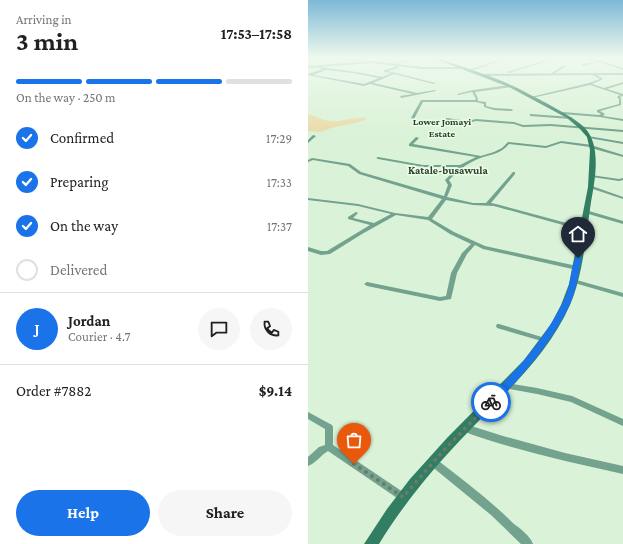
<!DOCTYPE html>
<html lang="en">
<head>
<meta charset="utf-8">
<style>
	body { margin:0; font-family:"Crimson Pro",serif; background:#f6f6f6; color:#202124; height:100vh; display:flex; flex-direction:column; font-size:15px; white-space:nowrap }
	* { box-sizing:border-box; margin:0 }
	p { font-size:13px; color:#757577 }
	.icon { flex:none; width:22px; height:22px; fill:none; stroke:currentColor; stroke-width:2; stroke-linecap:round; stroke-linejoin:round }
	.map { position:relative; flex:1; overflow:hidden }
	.panel { display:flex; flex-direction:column; background:#fff; width:308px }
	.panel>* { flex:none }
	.pin { position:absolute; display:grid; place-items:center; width:34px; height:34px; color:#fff; margin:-41px -17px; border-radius:50% 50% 50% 0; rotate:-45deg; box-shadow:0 0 4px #0007 }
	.pin .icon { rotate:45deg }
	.courier { position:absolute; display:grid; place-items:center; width:40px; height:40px; margin:-20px; border:3px solid #1a73e8; border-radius:50%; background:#fff; color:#222; box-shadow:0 1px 5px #0007 }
	.head em { font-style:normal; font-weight:700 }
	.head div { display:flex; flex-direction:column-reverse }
	.head { display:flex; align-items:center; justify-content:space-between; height:68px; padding:0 16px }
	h1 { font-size:26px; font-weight:700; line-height:30px }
	.bar { display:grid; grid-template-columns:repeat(4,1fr); gap:6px 4px; align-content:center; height:48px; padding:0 16px }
	.bar i { height:5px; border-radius:3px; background:#e0e0e0 }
	.bar .current { background:#1a73e8 }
	.bar p { grid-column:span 4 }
	.line { display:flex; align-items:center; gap:10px; padding:0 16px; border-top:1px solid #e0e0e0 }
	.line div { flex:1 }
	.round { display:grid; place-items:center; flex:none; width:42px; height:42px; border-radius:21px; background:#f6f6f6 }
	ol { padding:0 16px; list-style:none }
	li { display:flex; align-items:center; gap:12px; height:44px }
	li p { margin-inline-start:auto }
	li .icon { padding:4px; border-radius:50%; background:#1a73e8; color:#fff; stroke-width:4 }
	li:last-child { color:#757577 }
	li i { width:22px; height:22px; border:2px solid #e0e0e0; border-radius:50% }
	.cta { display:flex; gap:8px; margin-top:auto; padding:8px 16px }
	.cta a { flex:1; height:46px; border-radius:24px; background:#1a73e8; color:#fff; font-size:16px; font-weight:700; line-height:46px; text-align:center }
	.cta a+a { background:#f6f6f6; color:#202124 }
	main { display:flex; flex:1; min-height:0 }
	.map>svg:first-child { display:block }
	.green { fill:#ebdbab }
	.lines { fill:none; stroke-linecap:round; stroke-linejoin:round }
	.minor { fill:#73a28e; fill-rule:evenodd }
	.secondary { fill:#317e63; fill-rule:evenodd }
	.route { fill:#1a73e8 }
	.done { stroke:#6d7b6b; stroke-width:4; stroke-dasharray:0 7.2 }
	.labels { text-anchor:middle; stroke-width:3; stroke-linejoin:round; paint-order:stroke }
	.far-neighbourhood-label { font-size:10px; font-weight:bold; fill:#323b31; stroke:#e7ffe4 }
	.far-quarter-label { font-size:11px; font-weight:bold; fill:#323b31; stroke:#e7ffe4 }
</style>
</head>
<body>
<main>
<section class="panel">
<div class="head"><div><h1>3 min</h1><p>Arriving in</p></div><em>17:53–17:58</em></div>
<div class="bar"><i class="current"></i><i class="current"></i><i class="current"></i><i></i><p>On the way · 250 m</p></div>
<ol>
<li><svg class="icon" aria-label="check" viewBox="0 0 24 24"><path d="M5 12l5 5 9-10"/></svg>Confirmed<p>17:29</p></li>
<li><svg class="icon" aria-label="check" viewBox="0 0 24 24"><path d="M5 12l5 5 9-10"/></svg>Preparing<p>17:33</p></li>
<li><svg class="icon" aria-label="check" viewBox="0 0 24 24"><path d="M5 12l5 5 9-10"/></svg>On the way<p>17:37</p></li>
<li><i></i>Delivered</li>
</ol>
<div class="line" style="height:72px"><b class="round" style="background:#1a73e8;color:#fff">J</b><div><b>Jordan</b><p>Courier · 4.7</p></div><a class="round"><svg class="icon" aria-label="chat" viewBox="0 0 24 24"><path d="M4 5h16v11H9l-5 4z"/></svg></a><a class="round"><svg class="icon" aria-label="phone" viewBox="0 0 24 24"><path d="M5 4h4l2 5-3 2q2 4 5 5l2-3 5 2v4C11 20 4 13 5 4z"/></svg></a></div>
<div class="line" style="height:52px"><div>Order #7882</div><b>$9.14</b></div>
<div class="cta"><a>Help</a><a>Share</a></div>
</section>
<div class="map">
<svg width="315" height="544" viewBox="0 0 315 544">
	<rect width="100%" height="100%" fill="#daf2d7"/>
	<path class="green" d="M0,115c9,0 13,5 21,6 13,2 25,-5 38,-3 -5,6 -34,7 -45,14l-14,-1z"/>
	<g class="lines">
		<path class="minor" d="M56,57h4l-13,4 -1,-1z
			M136,57h5l-11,3 -1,-1z
			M199,57h4l-40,14 -2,-1z
			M249,57h4l-52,16 -2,-1z
			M276,57h4l35,11v2l-24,-8 -17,4v-2l15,-2z
			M102,60l1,1 -13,3 -1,-1z
			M63,61l52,6h42l1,1 -1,1h-42l-52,-6 -63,5v-2z
			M256,65l2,1 -12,8 -2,-1z
			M90,66l1,2 -11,3 47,12 -1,1 -40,-10 -21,9 44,10 18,-3 1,1 -35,7 -1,-2 13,-2 -43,-10 -6,2 -56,-11v-1l15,-5h-4l1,-2 36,5 26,5 10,-4 -8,-1v-2zM18,70l27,3 26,5 -15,6 -51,-9z
			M315,73v2h-27l7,4 -11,5 12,4 19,-6v2l-16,5 16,5v2l-3,1 1,2v6l-21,6 5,3 -2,2 20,3v2l-23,-4 -38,-3 -1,-1 2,-1 36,3 2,-1 -4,-2v-2l22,-6v-5l-2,-2 3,-2 -30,-10 -58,13 -1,-1 58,-14 11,-4 -7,-4 -109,1 -1,-1 1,-1z
			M202,85l1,2 -36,5 3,7v2l8,1v4l8,2 17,1 2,1 -1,1 -18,-1 -10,-3v-3l-8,-2h-53l-9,17 -3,-1 10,-18h54l1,-1 -4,-7 -14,3 -1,-1 16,-4z
			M223,114l40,3 2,1 -2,1 -41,-3v-2z
			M139,118l21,3 8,-2 38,3 9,3 28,-1 72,6v2l-72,-6 -28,1 -9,-3 -38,-3 -8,2 -22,-3v-2z
			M5,135l3,1 -8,7v-3z
			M280,136l35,6v2l-34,-6 -2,-1z
			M108,137l3,1 -6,6 68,12 13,-4 8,-4 6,-6 38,4 15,-5 31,4 2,1 29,9v2l-32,-9 -1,-1 -29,-4 -15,5 -37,-4c-9,11 -19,10 -31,15 -14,6 -19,11 -29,21l3,5 -5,12 26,6h13l27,-31h2v2l-24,29 5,1 89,24v2h-4l-87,-24 -21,-1 -27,-5 -14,19 22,13 31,14 92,20 2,1 1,1 -1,1 -2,1 -94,-21 -8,-4 -8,9 -10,19 -6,26 -11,2 -73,-15 -3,-2 3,-2 73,15 6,-1 5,-23 11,-20 9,-9 -21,-10 -22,-14 -32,-5 -34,19 -32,20 -9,1 -13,-4v-4l13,4h6l43,-26 -22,-6v-2l8,-5 2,1 -5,5 21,5 17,-9 -33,-8 -50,-6v-2l50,6 37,9 33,4 14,-18 -83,-25 -11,-8 -35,-6 -5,2v-2l4,-2 38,6 11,8 83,24 4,-11 -3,-5 13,-13h-35l-45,-8 -2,-1 2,-1 45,8h37l16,-8 -67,-11v-2z
			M283,175l28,4 4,-1v2l-4,1 -27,-4h-1z
			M282,186h2l31,11v2l-33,-11z
			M277,211h4l34,10v3l-38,-11z
			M265,279l50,14v4l-52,-15 -1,-1 1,-1z
			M189,324h2l46,14h2l1,2 -1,2h-2l-48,-14 -1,-2z
			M199,383l30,5 35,8 51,23v7l-52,-24 -34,-8 -33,-6 -1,-2 1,-2z
			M0,412l24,13 1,2v18l73,49 1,3 -1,3 -3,1 -3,-1 -72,-49c-7,4 -12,12 -20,15v-9l11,-10 6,-2v-16l-17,-10z
			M157,424l38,12 62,17 58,13v8c-54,-12 -109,-24 -161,-43l-1,-3 1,-3z
			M125,458l3,1c27,21 54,41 78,65 7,5 16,12 19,20h-12l-30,-29 -61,-50 -1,-3 1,-3z"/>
		<path class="secondary" d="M122,57h5c26,10 53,17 78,29 11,5 23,12 35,18 12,7 25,13 36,23 18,18 11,52 7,75 -5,33 -8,73 -21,103 -22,50 -64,87 -101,126 -33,34 -65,72 -90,113h-15l23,-35 23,-30 37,-41 77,-78 27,-36 10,-19 8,-21 19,-97 2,-37 -3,-13 -7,-8 -13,-11 -58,-31z"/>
	</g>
	<linearGradient id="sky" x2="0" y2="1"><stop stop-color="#7db9d7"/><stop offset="0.43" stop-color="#eef9ed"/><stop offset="1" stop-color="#eef9ed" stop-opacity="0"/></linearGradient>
	<rect width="315" height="133" fill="url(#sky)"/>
	<path class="route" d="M268,256l6,2c-4,13 -5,29 -10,41 -16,39 -49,76 -78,106h-6l-2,-3 2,-3c29,-29 58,-61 76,-99 7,-13 6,-30 12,-44z"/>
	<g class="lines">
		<path class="done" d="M46,464l49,33 40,-46 48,-49"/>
	</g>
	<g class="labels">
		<g class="far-neighbourhood-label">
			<text x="134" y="125">Lower Jomayi<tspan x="134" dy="12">Estate</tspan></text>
		</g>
		<g class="far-quarter-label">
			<text x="140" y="174">Katale-busawula</text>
		</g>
	</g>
</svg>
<div class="pin" style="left:46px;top:464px;background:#ea580c"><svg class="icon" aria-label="bag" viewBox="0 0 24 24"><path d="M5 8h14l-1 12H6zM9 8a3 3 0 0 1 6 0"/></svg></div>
<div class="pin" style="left:270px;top:258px;background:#1f2937"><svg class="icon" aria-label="home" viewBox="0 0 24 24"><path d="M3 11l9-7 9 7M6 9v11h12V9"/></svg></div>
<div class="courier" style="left:183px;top:402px"><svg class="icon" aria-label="bike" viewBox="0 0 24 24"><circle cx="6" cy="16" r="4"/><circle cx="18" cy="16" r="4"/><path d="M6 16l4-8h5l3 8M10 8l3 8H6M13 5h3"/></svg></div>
</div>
</main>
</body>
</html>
